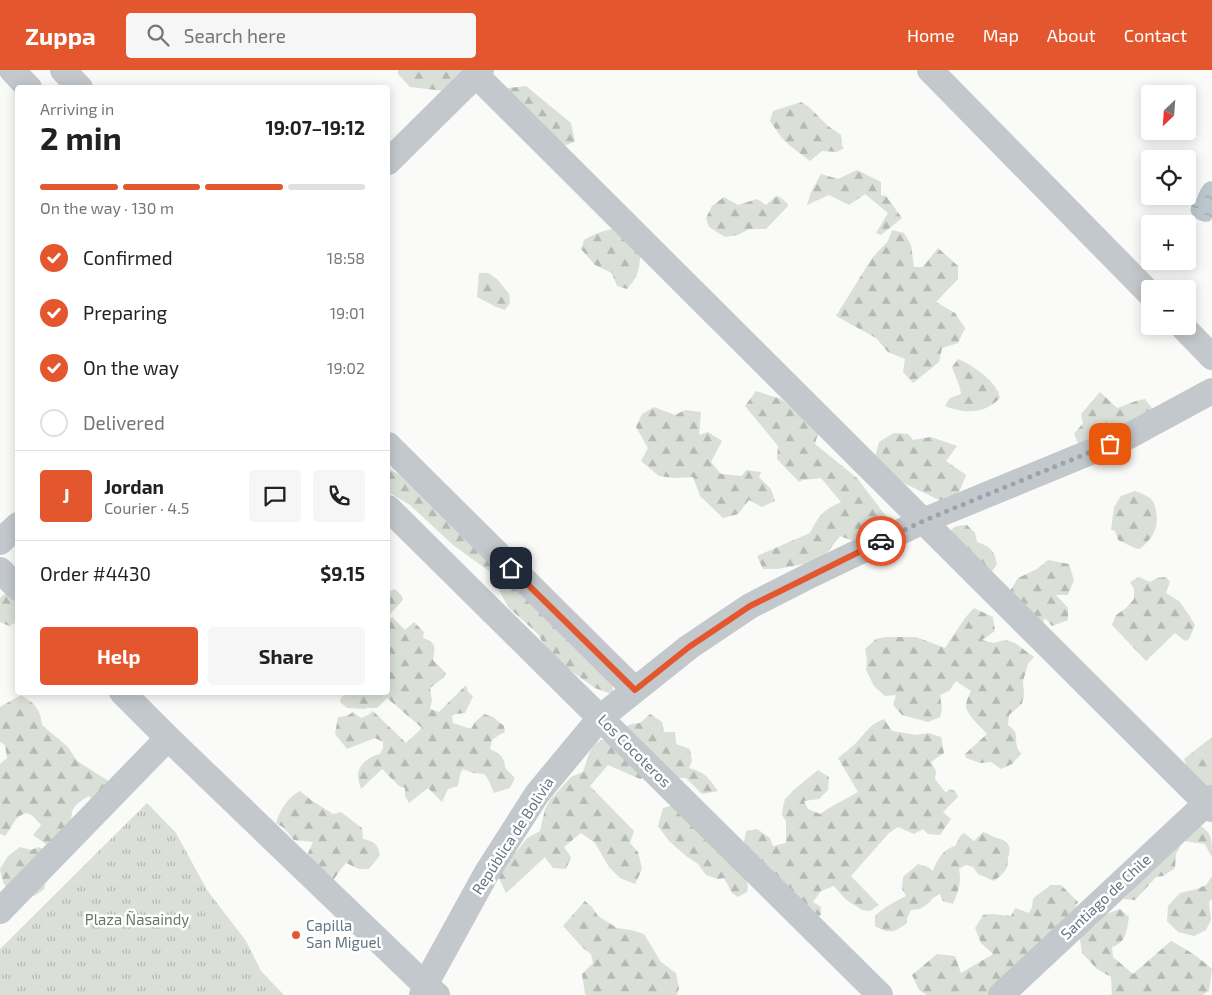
<!DOCTYPE html>
<html lang="en">
<head>
<meta charset="utf-8">
<style>
	body { margin:0; font-family:"Exo 2",sans-serif; background:#f6f6f6; color:#222; height:100vh; display:flex; flex-direction:column; font-size:19px; white-space:nowrap }
	* { box-sizing:border-box; margin:0 }
	p { font-size:16px; color:#767676 }
	.icon { flex:none; width:28px; height:28px; fill:none; stroke:currentColor; stroke-width:2; stroke-linecap:round; stroke-linejoin:round }
	.map { position:relative; flex:1; overflow:hidden }
	.side { position:absolute; left:15px; top:15px; width:375px; height:610px; display:flex; flex-direction:column; background:#fff; border-radius:5px; box-shadow:0 2px 12px #0003 }
	.side>* { flex:none }
	.needle { width:32px; rotate:205deg }
	.fabs { position:absolute; left:1141px; top:15px; display:grid; gap:10px }
	.fabs a { display:grid; place-items:center; width:55px; height:55px; border-radius:5px; background:#fff; box-shadow:0 2px 12px #0003; font-size:25px }
	.pin { position:absolute; display:grid; place-items:center; width:42px; height:42px; color:#fff; margin:-21px; border-radius:10px; box-shadow:0 2px 8px #0006 }
	.courier { position:absolute; display:grid; place-items:center; width:50px; height:50px; margin:-25px; border:4px solid #e4572e; border-radius:50%; background:#fff; color:#222; box-shadow:0 1px 6px #0007 }
	.overview em { font-style:normal; font-weight:700 }
	.overview div { display:flex; flex-direction:column-reverse }
	.overview { display:flex; align-items:center; justify-content:space-between; height:85px; padding:0 25px }
	h1 { font-size:32px; font-weight:700; line-height:38px }
	.bar { display:grid; grid-template-columns:repeat(4,1fr); gap:8px 5px; align-content:center; height:60px; padding:0 25px }
	.bar i { height:6px; border-radius:4px; background:#e0e0e0 }
	.bar .selected { background:#e4572e }
	.bar p { grid-column:span 4 }
	.line { display:flex; align-items:center; gap:12px; padding:0 25px; border-top:1px solid #e0e0e0 }
	.line div { flex:1 }
	.round { display:grid; place-items:center; flex:none; width:52px; height:52px; border-radius:5px; background:#f6f6f6 }
	ol { padding:0 25px; list-style:none }
	li { display:flex; align-items:center; gap:15px; height:55px }
	li p { margin-inline-start:auto }
	li .icon { padding:5px; border-radius:50%; background:#e4572e; color:#fff; stroke-width:4 }
	li:last-child { color:#767676 }
	li i { width:28px; height:28px; border:2px solid #e0e0e0; border-radius:50% }
	.button { display:flex; gap:10px; margin-top:auto; padding:10px 25px }
	.button a { flex:1; height:58px; border-radius:5px; background:#e4572e; color:#fff; font-size:20px; font-weight:700; line-height:58px; text-align:center }
	.button a+a { background:#f6f6f6; color:#222 }
	header { display:flex; align-items:center; gap:30px; box-sizing:border-box; height:70px; padding:0 25px; background:#e4572e; color:#fff }
	header strong { font-size:24px }
	nav { display:flex; gap:28px; margin-inline-start:auto; font-size:18px }
	.search { width:350px; height:45px; background:#f6f6f6; display:flex; align-items:center; gap:12px; box-sizing:border-box; padding:0 18px; border-radius:5px; color:#767676; font-size:19px }
	.map>svg:first-child { display:block }
	.forest { fill:url(#forest-firs) }
	.park { fill:url(#park-tufts) }
	.water { fill:url(#water-ripples) }
	.lines { fill:none; stroke-linecap:round; stroke-linejoin:round }
	.minor { stroke:#c3c8cc; stroke-width:26 }
	.done { stroke:#99a4ac; stroke-width:5; stroke-dasharray:0 9 }
	.route { stroke:#e4572e; stroke-width:6 }
	.poi-dot { fill:#e4572e; stroke:#fff; stroke-width:2 }
	.labels { text-anchor:middle; stroke-width:5; stroke-linejoin:round; paint-order:stroke }
	.street-label { font-size:15px; fill:#657683; stroke:#fff }
	.park-label { font-size:15px; fill:#687a64; stroke:#fff }
	.poi-label { font-size:15px; fill:#657683; stroke:#fff; text-anchor:start }
</style>
</head>
<body>
<header>
<strong>Zuppa</strong>
<div class="search"><svg class="icon" aria-label="search" viewBox="0 0 24 24"><circle cx="10" cy="10" r="6"/><path d="M15 15l6 6"/></svg>Search here</div>
<nav><a>Home</a><a>Map</a><a>About</a><a>Contact</a></nav>
</header>
<div class="map">
<svg width="1212" height="925" viewBox="0 0 1212 925">
	<defs>
		<pattern id="forest-firs" width="22" height="20" patternUnits="userSpaceOnUse" patternTransform="scale(1.25)"><rect width="22" height="20" fill="#dadfd7"/><path d="M5 1l3.5 6h-7zM16 11l3.5 6h-7z" fill="#b4b9b4"/></pattern>
		<pattern id="park-tufts" width="24" height="20" patternUnits="userSpaceOnUse" patternTransform="scale(1.25)"><rect width="24" height="20" fill="#dadfd7"/><path d="M3 7l-1-3M5 7V3M7 7l1-3M15 17l-1-3M17 17v-4M19 17l1-3" fill="none" stroke="#b4b9b4"/></pattern>
		<pattern id="water-ripples" width="26" height="14" patternUnits="userSpaceOnUse" patternTransform="scale(1.25)"><rect width="26" height="14" fill="#bbc7cb"/><path d="M2 4q2-2 4 0t4 0M15 11q2-2 4 0t4 0" fill="none" stroke="#9ca6aa"/></pattern>
	</defs>
	<rect width="100%" height="100%" fill="#fafaf8"/>
	<path class="forest" d="M398,0h67l-20,21 -35,-4 -12,-13z
		M526,16l45,37 4,19 -19,6 -46,-41 -2,-19z
		M801,32l8,5 19,19 13,9 1,11 2,2 -7,4 -15,-1 -12,10 -21,-16 -8,-8 -11,-16 3,-10z
		M857,100l24,12v13l5,1 16,22 -21,17 -5,-2 12,-20 -23,-19 -16,11 -20,-10 -22,10 4,-13 10,-18 17,5z
		M776,126l4,1 8,7 -1,3 -21,22h-17l-11,6 -13,2 -16,-10 -3,-9 6,-12 12,-9 14,8 19,-6 9,6z
		M613,159l28,14c-2,20 1,30 -14,46l-10,-3 -5,-13 -17,-8 -14,-16 3,-9c10,-6 18,-9 29,-11z
		M892,160l12,3 7,12 3,22h9l15,-19 20,18v13l-22,23 19,11 10,15 -7,15 -16,5 -3,14 -26,21 -10,-11 2,-13 -17,-7 -12,-14 -40,-22 36,-58 16,-17z
		M479,203h9l9,6 12,15 1,9 -5,7 -9,-3 -19,-10z
		M958,289c11,4 34,20 39,31 2,2 2,5 3,8 -15,16 -36,16 -55,8l5,-8 11,-4c-1,-10 -6,-17 -9,-27z
		M756,321l25,8 19,15 18,19 -3,11 42,34 32,42 -7,20 -18,5 -24,-9 -19,25 -44,8h-14l-6,-13 53,-23c10,-19 12,-22 31,-31l-20,-24 -18,2 -4,2 -22,-23 1,-13 -33,-40z
		M1100,322l17,16 19,-7 9,-2 10,13 -75,36 -6,-14 9,-11 -2,-9z
		M654,337l21,8 10,-5 16,2 -2,23 9,-3 14,9 -11,21 10,12 21,2 4,-6 15,2 -2,5 12,12 4,12 -13,6 -13,-7 -11,14 -15,4 -23,-22 -7,-19 -19,1 -15,-2 -18,-15 7,-13 -12,-21 6,-13z
		M894,363l14,1 5,6 18,-3 26,9 -11,15 20,14 -6,15 -10,13 -11,-3 -52,-25 -12,-18 4,-15z
		M388,398l13,8 209,199 4,20 -19,-7 -32,-23 -15,-13 -10,-18 -30,-27 -19,-36 -36,-26 -43,-40 -22,-13z
		M1135,421c6,2 12,4 17,9 3,3 3,7 4,11 3,18 -3,26 -16,38 -8,-1 -14,-6 -22,-9l-3,-9 -4,-1 3,-23 7,-11z
		M967,455l8,8 2,9c14,5 17,8 20,22l-6,9 -43,-33 3,-10 5,-4z
		M1048,490l21,4 5,16 -6,15h-12l12,13v12l-16,6 -7,-8 -3,7 -32,-34 8,-13 19,-9z
		M1139,507l11,5 7,-4 9,-1 4,5 -4,11 13,8 10,14 6,10 -6,14 -4,2 -10,-8 -29,28 -34,-36 4,-10 10,-7 8,-9v-10l-4,-7z
		M395,519l7,7 1,4 -14,15h-1v-25l2,1z
		M4,524l12,4 1,2v22l-8,4 -9,-4v-24z
		M974,538l19,9 2,14 -13,9 11,3 12,-3 10,3 19,14 -6,7 -5,17 1,13 -2,10 -13,11 -1,10c12,9 6,10 9,21 0,3 2,5 4,8l-9,10 -11,5 -10,-7 -11,1 -14,-5 -1,-4 22,-20c-6,-7 -19,-18 -21,-27 0,-6 3,-12 5,-16l-15,-10 -7,10 -9,4 2,14 -2,8 -12,5 -26,-7 -9,-10 3,-10 -11,1 -11,-10 -8,-16 1,-10 -2,-11 11,-10 10,-2h30l29,11 20,-30z
		M392,547l13,13 9,-8 10,10 -1,6c14,5 12,9 10,22l13,13 -3,5 -13,10 2,12 -2,9 9,3 27,-27 2,7 5,4 -8,17 -9,1 -4,2 1,7 18,6 4,-7 9,-8 9,3 11,9 1,6 -6,3 -7,5 -2,9c10,5 15,8 15,19l10,10 -5,10 -16,5 -6,-14 -4,-5 -11,-1 -10,-4 -3,5 -2,12 -10,3 -6,13 -14,-14 -19,15 -4,-7v-8l-6,-2 -17,-17 -21,20c-1,-4 -3,-9 -3,-13 0,-12 12,-20 22,-22l3,-6v-6l-8,-4 -28,11 -12,-15 3,-17 9,-1 6,-4 8,6 7,-3 5,-4 33,32 16,-15 -35,-30 -10,10h-9l-4,1 -17,-1 -7,-6 1,-4 5,-5 42,-1v-72z
		M21,625c14,9 19,13 21,30l26,22 9,14 44,28 -23,18 -9,-11c-15,9 -20,13 -17,31l-22,20 -17,-12 8,-10 -9,-10 -6,-2c-14,5 -12,13 -21,23l-5,-2v-70l7,-6 -2,-13 -5,-3v-35z
		M650,644l12,8 2,10h11l1,12 14,5 2,12 -3,7c17,5 19,9 29,23l-16,3 -16,-16h-14l-25,-2 -7,3 -32,-14 -18,21 44,45 -4,12 8,9 4,17 -7,15 -15,-6 -11,-11 -14,-24 -14,-10 -17,14 7,10 -5,12 -13,-1 -8,-11 -39,36 -7,-15 -1,-12 19,-15 10,-13 13,-7 5,-22 5,-9 21,-23 12,-5c9,-28 9,-31 39,-38l5,-8 5,-2 8,-1z
		M884,649l8,12 25,4 11,-2 13,4 3,16 -13,9 5,9 -1,8 11,14 3,-4 6,2 3,6 -15,15 8,7 -11,16 -12,-1 -5,-5 -9,5 -16,-7 -9,6 -38,43 28,29 -9,6 -8,-1 -17,-11 -11,-13 -13,5 -8,11 8,5v8l-7,2 -64,-66 -6,-9 2,-11 11,-2 13,9 3,8 13,-3v-22l-4,-6 1,-8 2,-8 11,-11 22,-18 11,7 -1,13 -9,9 -15,2 4,8 12,5 9,-6 29,-16 -20,-34c6,-5 13,-10 19,-16 9,-10 13,-18 27,-23z
		M1212,667v50h-5l-19,-17 -4,-11z
		M300,721l11,9 22,14 8,-2 21,16 1,11c12,3 14,4 17,16l-11,14h-10l-13,-6 -5,6 -9,13 -23,-21 -1,-8 5,-11 -19,-2 -10,-12 -8,-5c4,-13 11,-25 24,-32z
		M670,736l16,5 60,68 2,7 -1,6 -9,5 -6,-4 -8,-15 -6,1 -12,-4 -8,-11 -12,-8 -17,-15 -11,-15 5,-18z
		M1195,752c17,11 17,13 17,34l-2,-2 -5,-10 -22,-3 -7,13 -1,14 -12,8 -7,1 -21,23 -12,-1z
		M983,762c4,1 7,3 11,5 12,3 19,7 14,21 0,3 0,6 -1,8 -1,6 -8,11 -13,15l-16,-7 -5,-7 -7,-2 -7,4c3,14 -1,22 -6,35l-10,-3 -3,-7 -7,4 -4,5 -9,6 -9,1 -4,8v5c-13,10 -18,11 -32,3v-10c9,-9 19,-14 31,-20l-4,-7 1,-12 15,-13 10,3 5,4c4,-11 10,-22 22,-25l6,-11 3,-2 10,8z
		M20,777l11,3 7,-3 12,4 -3,26 -3,12 -8,6 -12,4c-18,-8 -20,-11 -24,-30l8,-13z
		M1212,806v23l-3,3 2,18 -5,10 -12,6 -16,-4 -11,-11 1,-15 12,-13 17,-4 9,-4z
		M1050,815h11l17,17 -7,15 -80,78h-64l-8,-5 -7,-15 25,-21 18,2 6,17 32,-19 -12,-11 -6,-15 8,-13 9,-1 19,2 4,-8 14,5 3,-6 1,-8c5,-6 12,-8 17,-14z
		M585,831l7,6 6,9 19,12 14,2 13,4 17,28 15,11 3,15 -2,7h-91l-1,-1 -3,-20 11,-11 -2,-9 -8,-6 -20,-22z
		M1120,839l9,8c-2,13 -3,26 -17,30l1,10 20,17 38,-33c15,8 28,16 41,28l-3,22 -7,4h-92l2,-1 -1,-17 -14,-8 -15,-16 -2,-13 7,-13 9,-2 5,-9z"/>
	<path class="park" d="M147,733l29,30 31,57 39,51 15,30 23,24h-284v-46z"/>
	<path class="water" d="M1210,111l2,1v36l-2,3c-7,3 -22,-4 -19,-14 0,-2 4,-6 5,-7 4,-8 5,-16 14,-19z"/>
	<g class="lines">
		<path class="minor" d="M12,0l17,18
			M63,0l17,18
			M930,0l220,224
			M476,5l736,734
			M388,92l93,-92
			M1182,256l30,31
			M388,375l247,245
			M388,438l492,487
			M0,472l18,-17
			M0,500l18,18
			M122,622l46,46 257,247 12,10
			M0,841l168,-173
			M422,925l3,-10 61,-111 51,-80 63,-76 89,-71 61,-41 59,-30 114,-55 204,-84 85,-46
			M1001,925l211,-197"/>
	</g>
	<g class="lines">
		<path class="done" d="M881,471l42,-20 187,-77"/>
		<path class="route" d="M511,498l124,122 54,-43 61,-41 131,-65"/>
	</g>
	<circle class="poi-dot" cx="296" cy="865" r="5"/>
	<g class="labels">
		<g class="street-label">
			<text transform="translate(634 681) rotate(45)" y="5">Los Cocoteros</text>
			<text transform="translate(513 766) rotate(-57)" y="5">República de Bolivia</text>
			<text transform="translate(1106 827) rotate(-43)" y="5">Santiago de Chile</text>
		</g>
		<g class="park-label">
			<text x="137" y="855">Plaza Ñasaindy</text>
		</g>
		<g class="poi-label">
			<text x="306" y="861">Capilla<tspan x="306" dy="17">San Miguel</tspan></text>
		</g>
	</g>
</svg>
<div class="fabs">
<a><svg class="needle" viewBox="-14 -14 28 28"><path d="M0-13l5 13h-10z" fill="#e53935"/><path d="M0 13l5-13h-10z" fill="#767676"/></svg></a>
<a><svg class="icon" aria-label="locate" viewBox="0 0 24 24"><circle cx="12" cy="12" r="6"/><path d="M12 2v4M12 18v4M2 12h4M18 12h4"/></svg></a>
<a>+</a>
<a>−</a>
</div>
<div class="pin" style="left:1110px;top:374px;background:#ea580c"><svg class="icon" aria-label="bag" viewBox="0 0 24 24"><path d="M5 8h14l-1 12H6zM9 8a3 3 0 0 1 6 0"/></svg></div>
<div class="pin" style="left:511px;top:498px;background:#1f2937"><svg class="icon" aria-label="home" viewBox="0 0 24 24"><path d="M3 11l9-7 9 7M6 9v11h12V9"/></svg></div>
<div class="courier" style="left:881px;top:471px"><svg class="icon" aria-label="car" viewBox="0 0 24 24"><path d="M5 17H2v-5l4-1 3-4h7l3 4 3 1v5h-3M9 17h6M6 11h13"/><circle cx="7" cy="17" r="2"/><circle cx="17" cy="17" r="2"/></svg></div>
<section class="side">
<div class="overview"><div><h1>2 min</h1><p>Arriving in</p></div><em>19:07–19:12</em></div>
<div class="bar"><i class="selected"></i><i class="selected"></i><i class="selected"></i><i></i><p>On the way · 130 m</p></div>
<ol>
<li><svg class="icon" aria-label="check" viewBox="0 0 24 24"><path d="M5 12l5 5 9-10"/></svg>Confirmed<p>18:58</p></li>
<li><svg class="icon" aria-label="check" viewBox="0 0 24 24"><path d="M5 12l5 5 9-10"/></svg>Preparing<p>19:01</p></li>
<li><svg class="icon" aria-label="check" viewBox="0 0 24 24"><path d="M5 12l5 5 9-10"/></svg>On the way<p>19:02</p></li>
<li><i></i>Delivered</li>
</ol>
<div class="line" style="height:90px"><b class="round" style="background:#e4572e;color:#fff">J</b><div><b>Jordan</b><p>Courier · 4.5</p></div><a class="round"><svg class="icon" aria-label="chat" viewBox="0 0 24 24"><path d="M4 5h16v11H9l-5 4z"/></svg></a><a class="round"><svg class="icon" aria-label="phone" viewBox="0 0 24 24"><path d="M5 4h4l2 5-3 2q2 4 5 5l2-3 5 2v4C11 20 4 13 5 4z"/></svg></a></div>
<div class="line" style="height:65px"><div>Order #4430</div><b>$9.15</b></div>
<div class="button"><a>Help</a><a>Share</a></div>
</section>
</div>
</body>
</html>
